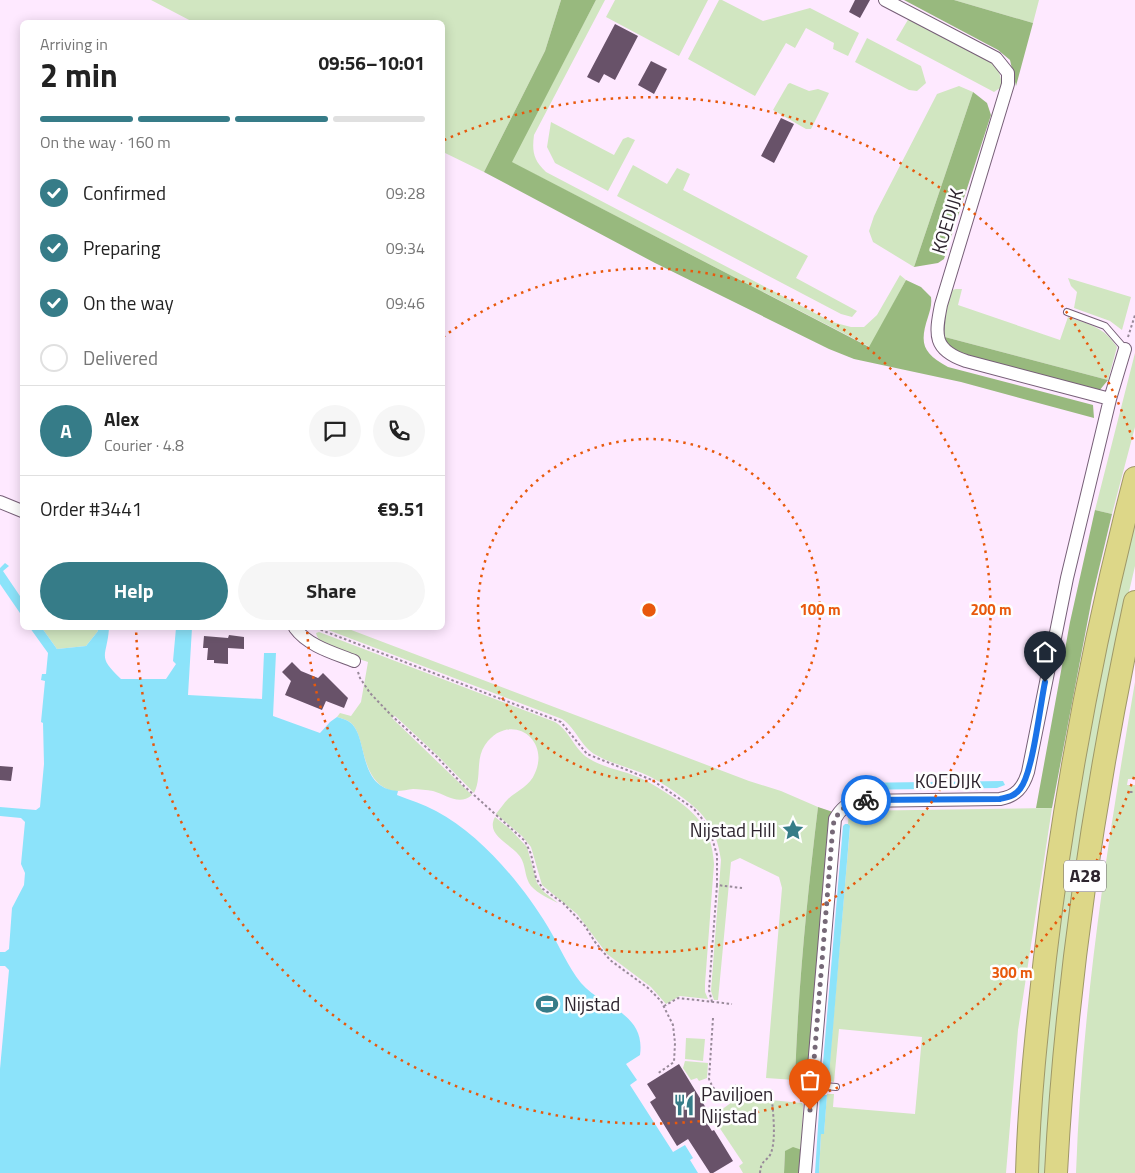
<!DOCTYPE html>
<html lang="en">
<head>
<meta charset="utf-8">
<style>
	body { margin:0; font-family:"Titillium Web",sans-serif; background:#f6f6f6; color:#222; height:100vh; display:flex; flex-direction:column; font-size:19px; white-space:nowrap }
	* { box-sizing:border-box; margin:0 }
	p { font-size:16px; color:#767676 }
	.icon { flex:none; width:28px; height:28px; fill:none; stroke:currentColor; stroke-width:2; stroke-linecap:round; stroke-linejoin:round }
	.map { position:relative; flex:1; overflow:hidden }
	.drawer { position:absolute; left:20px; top:20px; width:425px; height:610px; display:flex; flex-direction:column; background:#fff; border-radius:8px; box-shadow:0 2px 12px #0003 }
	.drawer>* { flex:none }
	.pin { position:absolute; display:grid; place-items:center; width:42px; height:42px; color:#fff; margin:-51px -21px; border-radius:50% 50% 50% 0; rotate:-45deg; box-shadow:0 0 5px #0007 }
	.pin .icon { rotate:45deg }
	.courier { position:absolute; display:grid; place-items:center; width:50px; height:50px; margin:-25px; border:4px solid #1a73e8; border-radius:50%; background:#fff; color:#222; box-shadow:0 1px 6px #0007 }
	.head em { font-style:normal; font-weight:700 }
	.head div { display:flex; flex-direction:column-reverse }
	.head { display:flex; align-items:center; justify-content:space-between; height:85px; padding:0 20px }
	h1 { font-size:32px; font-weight:700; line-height:38px }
	.bar { display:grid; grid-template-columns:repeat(4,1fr); gap:8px 5px; align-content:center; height:60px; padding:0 20px }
	.bar i { height:6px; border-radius:4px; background:#e0e0e0 }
	.bar .selected { background:#367c88 }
	.bar p { grid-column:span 4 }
	.line { display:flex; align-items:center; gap:12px; padding:0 20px; border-top:1px solid #e0e0e0 }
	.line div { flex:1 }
	.round { display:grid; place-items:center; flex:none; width:52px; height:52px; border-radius:26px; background:#f6f6f6 }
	ol { padding:0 20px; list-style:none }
	li { display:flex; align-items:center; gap:15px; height:55px }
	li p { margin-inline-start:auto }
	li .icon { padding:5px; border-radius:50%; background:#367c88; color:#fff; stroke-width:4 }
	li:last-child { color:#767676 }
	li i { width:28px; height:28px; border:2px solid #e0e0e0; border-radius:50% }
	.primary-button { display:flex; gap:10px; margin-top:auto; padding:10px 20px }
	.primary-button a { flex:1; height:58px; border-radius:30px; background:#367c88; color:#fff; font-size:20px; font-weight:700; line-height:58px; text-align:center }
	.primary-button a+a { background:#f6f6f6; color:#222 }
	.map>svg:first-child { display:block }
	.green { fill:#d1e6c1 }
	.forest { fill:#98b97e }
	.water { fill:#8ce3fa }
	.building { fill:#685269 }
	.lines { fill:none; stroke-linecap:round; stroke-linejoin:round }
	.lane-casing { stroke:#765f77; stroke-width:8 }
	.street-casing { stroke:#765f77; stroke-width:14 }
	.highway-casing { stroke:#9f9868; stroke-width:24 }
	.path { stroke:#988999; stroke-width:2; stroke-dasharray:2.5 2.5; stroke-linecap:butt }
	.lane { stroke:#fff; stroke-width:6 }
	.street { stroke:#fff; stroke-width:12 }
	.highway { stroke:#ddd788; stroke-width:22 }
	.done { stroke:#766977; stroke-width:5; stroke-dasharray:0 9 }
	.route { stroke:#1a73e8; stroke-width:6 }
	.ring { fill:none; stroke:#e8590c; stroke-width:2.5; stroke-dasharray:2.5 5 }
	.labels { text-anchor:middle; stroke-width:5; stroke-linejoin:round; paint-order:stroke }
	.shield { fill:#fefefe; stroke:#6c656c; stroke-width:1 }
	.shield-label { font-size:18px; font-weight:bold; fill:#2d242e }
	.street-label { font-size:19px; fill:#2d242e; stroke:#fefefe }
	.poi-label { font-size:19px; fill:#2d242e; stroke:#fefefe; text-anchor:start }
	.centre { fill:#e8590c; stroke:#fefefe; stroke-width:2.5 }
	.ring-label { font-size:15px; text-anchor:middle; font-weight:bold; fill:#e8590c; stroke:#fefefe; stroke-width:5; stroke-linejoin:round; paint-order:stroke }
</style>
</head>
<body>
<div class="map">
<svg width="1135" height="1173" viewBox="0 0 1135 1173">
	<rect width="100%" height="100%" fill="#fee9ff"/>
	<path class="green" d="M151,0h410l-16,51 -61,121 -41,-20 -1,-130h-249z
		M596,0h9l-71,135c-2,16 -1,25 12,37l286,150 19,5h13l13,-12 23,-40 6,5 -36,67 -359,-185z
		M615,0h93l-29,56 -73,-39z
		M719,0h3l41,21 47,-13 49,25 -11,23 -15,-7 1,-6 -28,-15 -11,20 -9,-5 -31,53 -67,-37z
		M954,0h85l-6,23z
		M909,18l77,39 12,11 4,15 -2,5 -6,4 -98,-52z
		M867,38l54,28 5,17 -9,8 -8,-1 -54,-28z
		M790,83l19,8 9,-2 11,4 -18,36h-5l-33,-19 15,-26z
		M959,86l14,6 -59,175 -41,-25 -4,-11 5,-15 63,-122z
		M551,122l63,33 9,-16 5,-2 7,3 -27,51 -53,-28 -8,-16z
		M633,165l34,19 10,-16 13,6 -7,16 125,66 -12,22 61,33 -5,6 -11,-3 -224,-118z
		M1068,278l63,19 -9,33 -12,-9 -36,-13 3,-16 -6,-6z
		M956,289h6l-4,16 102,35 8,-23c22,8 35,9 49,30l-9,33 -167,-44 2,-18 9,-28z
		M1135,353v74l-23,87 -17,-4z
		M1135,517v49l-10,43 -77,564h-13l12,-151 31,-242z
		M42,628h55l1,3 -12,15 -29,3z
		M323,628h23l403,153 32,10 37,16c-11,91 -20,182 -23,273l-29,-2 16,-190 -3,-11 -39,-19 -9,4 -13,138h-4l-3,-9 10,-131c-5,-35 -18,-48 -46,-68 -10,-7 -21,-14 -33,-19 -15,-6 -32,-10 -46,-18 -15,-8 -20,-27 -34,-36z
		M319,632l236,90c15,9 19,27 33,36 15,10 34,12 50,19 12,5 22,12 33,19 27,18 41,34 43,68l-9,120v8l3,7 -28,-3 -14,8 -15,-17 -44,-33 -30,-40 -35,-29 -11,-38 -9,-11 -26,-22c4,-5 8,-11 12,-15 10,-9 22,-13 27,-26 16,-36 -27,-62 -50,-28 -10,15 -3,33 -11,48l-36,-37 -43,-40 -3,2 80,77c-13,11 -25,0 -39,-4 -6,-1 -14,-2 -20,-2 -8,1 -18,4 -26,0 -29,-13 -20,-58 -39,-68 -3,-2 -8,-3 -11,-4l3,-4 11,3 10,-14 7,-40c-14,-5 -49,-13 -52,-29z
		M1135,682v97h-7l-1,6h8v388h-59c6,-166 31,-328 59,-491z
		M1052,808l-34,222 -12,143h-187l2,-39 3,-1 3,-39h7l-1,13 82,7 7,-77 -83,-8 -5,53 -6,-1 22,-254 -2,-3 1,-13z
		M495,817l15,12 17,18 10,36 7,9 14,11c-8,-4 -20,-9 -27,-17 -6,-8 -5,-17 -9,-26 -6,-15 -38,-23 -27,-43z
		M686,1038l19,1 -2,22 -18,-2z
		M685,1061l23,2 -1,15 -8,3 -2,-3 -6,2 -8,-12z
		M739,1097l63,6 1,2 -1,45 -17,1 -1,22h-41l-4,-7 4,-3 -24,-36 4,-3 -6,-11z"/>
	<path class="forest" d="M561,0h35l-84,162 357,185 37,-67 15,7 10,10c1,8 -1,13 -3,20 -9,27 -5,36 20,50l145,38 1,13 -133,-36 -107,-23 -25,-10 -174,-86 -171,-91 61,-121z
		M904,0h50l79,23 -17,63 -6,-26 -12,-10z
		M973,92l14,11 4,12 -47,144 -6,4 -24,4z
		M941,336l167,44 -9,11 -139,-37 -13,-6z
		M1095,510l17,4 -20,84 -40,210h-16l34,-186z
		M818,807l15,5 -25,258 -5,8 -8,2c3,-91 12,-182 23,-273z
		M793,1147l9,3 -1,23h-17l1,-22z"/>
	<path class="water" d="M5,563l4,3 -6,5 19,28v17l-22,-32v-16z
		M30,628h12l15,21 29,-3 12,-15 -1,-3h12c-2,30 -13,27 12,51h45l10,-15 -3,-3 3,-33h16l-4,67 74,4 2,-46h12l-3,63 47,17 10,-11 7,-5c3,1 8,2 11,4 22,12 7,67 50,70l-1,4c13,5 26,9 39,16 45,24 86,73 112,116 11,18 20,40 33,56 20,24 65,29 59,72l-14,9 11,16 -7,5 43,67 12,-7 8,13 -3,2 8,13h-698v-104l9,-99 -4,-4h-5v-14h5l4,-3 3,-41 12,-23 1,-12 -4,-9 4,-42 -4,-4 -21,-2v-9l36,3 4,-3 4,-43 -1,-41 -2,-1 4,-41 -4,-1 1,-6h4l2,-21z
		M1003,781l2,4 -8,3 -147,2 -2,-4 3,-3z
		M845,824h3l2,2 -21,250 -2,1 -5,-2 21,-249z
		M820,1095h7l-3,39h-3l-2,39h-4z"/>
	<path class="building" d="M855,0h15l-10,18 -11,-6z
		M615,24l23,12 -23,44 -11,-6 -5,9 -12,-6z
		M651,61l16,8 -13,25 -16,-9z
		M781,118l13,6 -20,39 -13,-7z
		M229,635l15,2v12l-16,-1v16l-14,-1v-3h-7l1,-12h-5l1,-12 24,2z
		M292,662l9,9 17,7 5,-5 25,25 -4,10 -18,-7 -4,9 -37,-15 6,-14 -9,-9z
		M0,766l13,1 -2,14 -11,-1z
		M679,1064l27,44 -6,4 12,19 2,-1 19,31 -20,12h-3l-22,-34 -11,7 -27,-44 6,-4 -9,-14z"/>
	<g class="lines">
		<g class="lane-casing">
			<path id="lane" d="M1067,312l38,14 20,23
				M812,1085l24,2"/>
		</g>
		<g class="street-casing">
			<path id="street" d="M885,0l111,58 12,15v11l-67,221c-6,30 -8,45 25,56l144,38
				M0,502l22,9
				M295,628c13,18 39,25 59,33
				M805,1173l30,-354c5,-9 12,-16 22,-18l143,-2c16,-3 23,-11 28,-27l39,-194 43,-179 15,-50"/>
		</g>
		<g class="highway-casing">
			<path id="highway" d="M1027,1173c2,-72 10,-144 18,-215 19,-162 49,-322 90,-480
				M1056,1173c10,-193 39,-383 79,-571"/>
		</g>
		<path class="path" d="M1128,337l7,-22
			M316,628l245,94 26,32 65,26 41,28 7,8 9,12 8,27v30l25,3
			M358,672l2,6 10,15 21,22 46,42 27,29 61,55 6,13 5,24 7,11 20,14 22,23 10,16 15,18 38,28 13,13 12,24 2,18 -1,19 -17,12
			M1130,792h5
			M712,1002l-3,-12 8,-105
			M664,1006l14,-8 54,6
			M713,1018l-4,61c7,18 15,16 28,6
			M760,1173c1,-14 7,-11 11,-20 6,-17 1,-47 0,-65"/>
		<use href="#lane" class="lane"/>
		<use href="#street" class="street"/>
		<use href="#highway" class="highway"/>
	</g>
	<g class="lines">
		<path class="done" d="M810,1110l23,-285c5,-17 17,-23 33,-25"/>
		<path class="route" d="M866,800l134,-1c8,-2 15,-3 20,-10 13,-16 20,-84 25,-107"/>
	</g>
	<g class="ring">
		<circle cx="649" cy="610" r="171"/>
		<path d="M443 337A342 342 0 1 1 307 628"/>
		<path d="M1134 777A513 513 0 0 1 136 628M444 140A513 513 0 0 1 1134 443"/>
	</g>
	<defs>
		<g id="sight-bare" transform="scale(1.725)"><path d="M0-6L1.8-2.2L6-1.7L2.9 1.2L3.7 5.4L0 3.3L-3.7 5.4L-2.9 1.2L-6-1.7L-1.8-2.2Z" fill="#367c88" stroke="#fefefe" stroke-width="2.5" paint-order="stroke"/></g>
		<g id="stadium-bare" transform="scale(1.725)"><path d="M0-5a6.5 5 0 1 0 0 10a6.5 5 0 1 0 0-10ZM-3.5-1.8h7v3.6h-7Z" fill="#367c88" stroke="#fefefe" stroke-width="2.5" paint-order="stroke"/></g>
		<g id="restaurant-bare" transform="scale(1.725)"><path d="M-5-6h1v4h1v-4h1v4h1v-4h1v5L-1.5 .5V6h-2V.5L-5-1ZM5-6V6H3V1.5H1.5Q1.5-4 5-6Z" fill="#367c88" stroke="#fefefe" stroke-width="2.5" paint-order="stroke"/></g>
	</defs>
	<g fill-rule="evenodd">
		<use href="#sight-bare" x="793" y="830"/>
		<use href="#stadium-bare" x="547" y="1004"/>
		<use href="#restaurant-bare" x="684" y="1105"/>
	</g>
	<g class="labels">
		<rect class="shield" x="1064" y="860.5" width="42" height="31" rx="4"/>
		<g class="shield-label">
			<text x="1085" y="882">A28</text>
		</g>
		<g class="street-label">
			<text transform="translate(947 221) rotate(-73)" y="7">KOEDIJK</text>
			<text x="948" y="788">KOEDIJK</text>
		</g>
		<g class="poi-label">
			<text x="776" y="837" text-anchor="end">Nijstad Hill</text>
			<text x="564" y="1011">Nijstad</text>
			<text x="701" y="1101">Paviljoen<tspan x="701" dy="22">Nijstad</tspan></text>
		</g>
	</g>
	<circle cx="649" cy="610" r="8" class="centre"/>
	<g class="ring-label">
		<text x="820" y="615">100 m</text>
		<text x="991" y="615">200 m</text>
		<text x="1012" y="978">300 m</text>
	</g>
</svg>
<div class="pin" style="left:810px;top:1110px;background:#ea580c"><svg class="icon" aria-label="bag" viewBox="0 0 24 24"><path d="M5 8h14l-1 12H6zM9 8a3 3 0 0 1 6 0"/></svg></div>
<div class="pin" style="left:1045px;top:682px;background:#1f2937"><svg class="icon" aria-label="home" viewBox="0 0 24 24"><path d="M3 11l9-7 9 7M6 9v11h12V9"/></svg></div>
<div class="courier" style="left:866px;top:800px"><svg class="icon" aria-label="bike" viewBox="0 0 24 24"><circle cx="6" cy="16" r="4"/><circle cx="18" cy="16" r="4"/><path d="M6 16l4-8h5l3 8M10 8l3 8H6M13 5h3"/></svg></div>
<section class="drawer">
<div class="head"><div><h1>2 min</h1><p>Arriving in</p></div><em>09:56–10:01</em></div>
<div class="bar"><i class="selected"></i><i class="selected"></i><i class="selected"></i><i></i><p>On the way · 160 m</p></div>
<ol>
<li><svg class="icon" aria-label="check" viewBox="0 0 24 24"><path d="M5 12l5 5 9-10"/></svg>Confirmed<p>09:28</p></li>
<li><svg class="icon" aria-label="check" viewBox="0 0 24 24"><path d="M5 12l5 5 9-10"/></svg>Preparing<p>09:34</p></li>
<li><svg class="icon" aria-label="check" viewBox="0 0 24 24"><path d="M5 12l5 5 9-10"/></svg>On the way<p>09:46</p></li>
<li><i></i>Delivered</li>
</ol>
<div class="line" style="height:90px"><b class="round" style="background:#367c88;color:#fff">A</b><div><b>Alex</b><p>Courier · 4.8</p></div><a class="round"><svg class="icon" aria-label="chat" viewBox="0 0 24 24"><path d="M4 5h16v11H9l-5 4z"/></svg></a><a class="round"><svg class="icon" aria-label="phone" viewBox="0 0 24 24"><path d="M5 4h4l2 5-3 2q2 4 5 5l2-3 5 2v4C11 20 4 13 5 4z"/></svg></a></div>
<div class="line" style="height:65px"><div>Order #3441</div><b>€9.51</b></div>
<div class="primary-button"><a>Help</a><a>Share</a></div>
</section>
</div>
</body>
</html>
